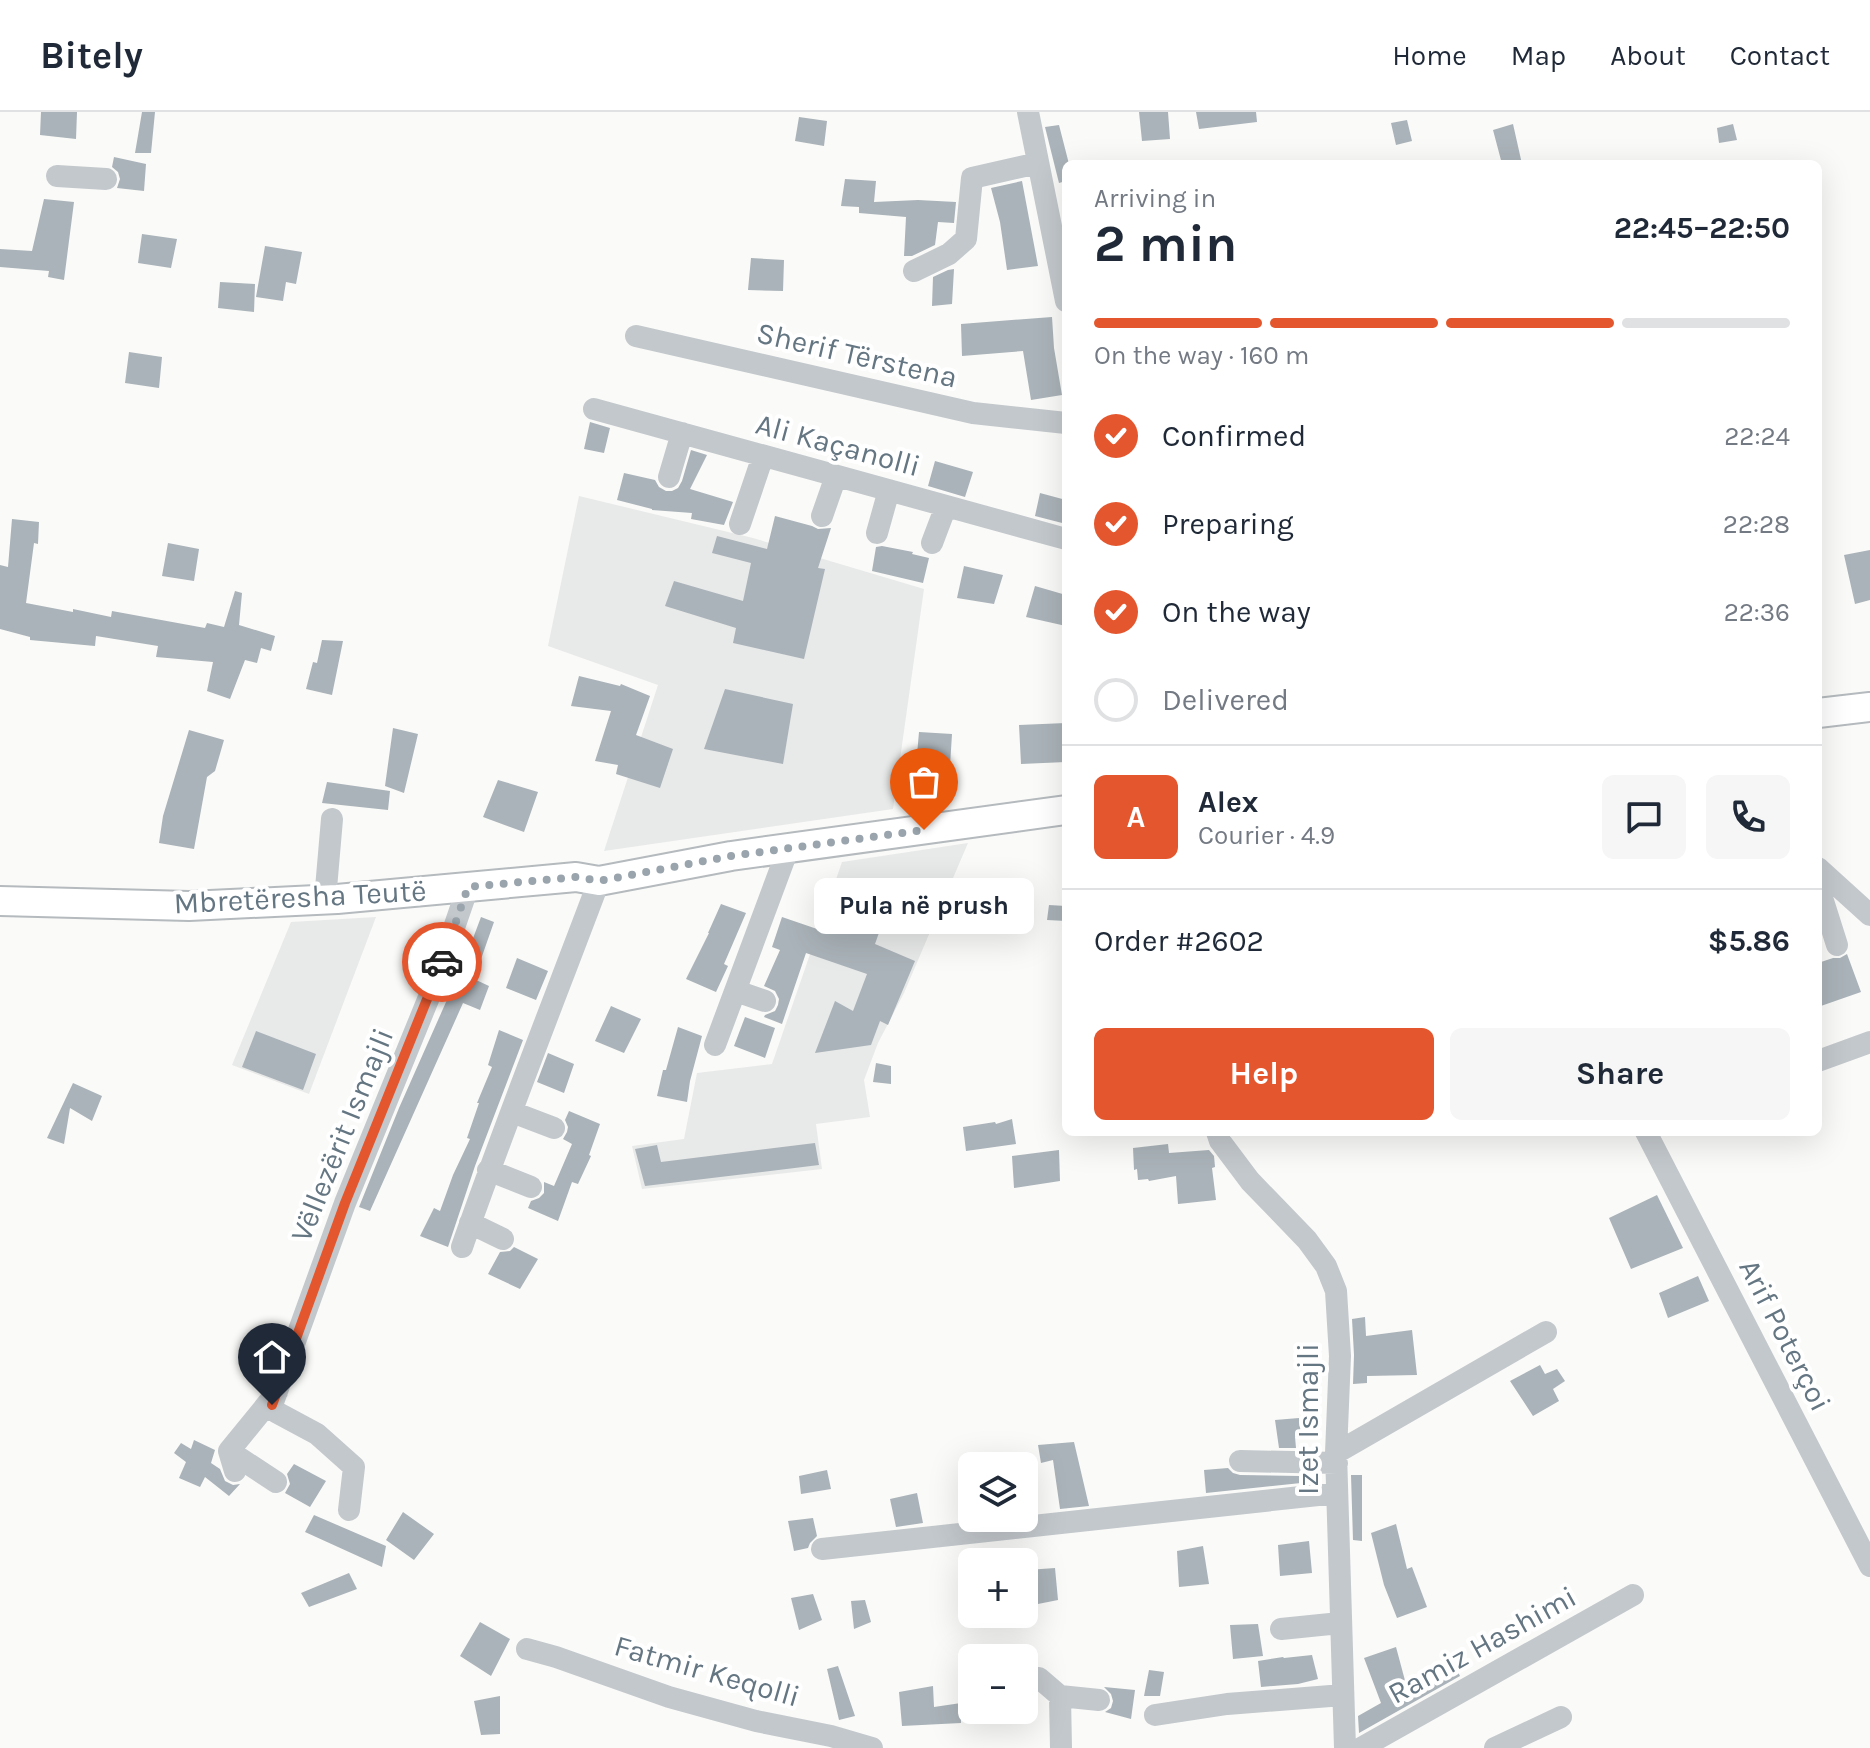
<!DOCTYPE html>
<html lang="en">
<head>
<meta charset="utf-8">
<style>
	body { margin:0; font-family:Karla,sans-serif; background:#f6f6f7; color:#1f2937; height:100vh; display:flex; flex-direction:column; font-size:30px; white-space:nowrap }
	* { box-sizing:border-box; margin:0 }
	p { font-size:26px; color:#747a83 }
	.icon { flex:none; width:44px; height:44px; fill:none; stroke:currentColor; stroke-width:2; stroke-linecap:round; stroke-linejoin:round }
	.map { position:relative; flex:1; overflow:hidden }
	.panel { position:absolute; left:1062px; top:48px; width:760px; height:976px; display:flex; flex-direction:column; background:#fff; border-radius:12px; box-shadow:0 8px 32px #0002 }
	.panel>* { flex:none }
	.tools { position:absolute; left:958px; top:1340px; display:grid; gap:16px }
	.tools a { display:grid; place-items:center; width:80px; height:80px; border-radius:12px; background:#fff; box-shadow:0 8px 32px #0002; font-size:40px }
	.pin { position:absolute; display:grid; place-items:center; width:68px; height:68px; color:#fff; margin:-82px -34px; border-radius:50% 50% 50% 0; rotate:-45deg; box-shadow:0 0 8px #0007 }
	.pin .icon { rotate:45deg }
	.courier { position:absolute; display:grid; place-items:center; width:80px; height:80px; margin:-40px; border:6px solid #e4572e; border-radius:50%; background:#fff; color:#222; box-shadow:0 2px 10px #0007 }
	.bubble { position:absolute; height:56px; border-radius:12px; background:#fff; box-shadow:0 8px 32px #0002; font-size:26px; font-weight:700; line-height:56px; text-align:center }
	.summary em { font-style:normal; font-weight:700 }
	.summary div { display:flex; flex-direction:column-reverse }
	.summary { display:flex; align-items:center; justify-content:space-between; height:136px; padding:0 32px }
	h1 { font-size:52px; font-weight:700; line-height:60px }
	.bar { display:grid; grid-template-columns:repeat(4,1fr); gap:12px 8px; align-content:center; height:96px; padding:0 32px }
	.bar i { height:10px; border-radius:6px; background:#e0e1e3 }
	.bar .current { background:#e4572e }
	.bar p { grid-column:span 4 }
	.line { display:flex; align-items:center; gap:20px; padding:0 32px; border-top:2px solid #e0e1e3 }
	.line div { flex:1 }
	.round { display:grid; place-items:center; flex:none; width:84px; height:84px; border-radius:12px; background:#f6f6f7 }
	ol { padding:0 32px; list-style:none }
	li { display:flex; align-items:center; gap:24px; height:88px }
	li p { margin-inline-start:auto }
	li .icon { padding:8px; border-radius:50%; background:#e4572e; color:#fff; stroke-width:4 }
	li:last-child { color:#747a83 }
	li i { width:44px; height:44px; border:4px solid #e0e1e3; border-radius:50% }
	.cta { display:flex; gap:16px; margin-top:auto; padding:16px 32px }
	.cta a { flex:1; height:92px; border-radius:12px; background:#e4572e; color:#fff; font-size:32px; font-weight:700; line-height:92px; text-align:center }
	.cta a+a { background:#f6f6f7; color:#1f2937 }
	header { display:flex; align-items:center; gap:48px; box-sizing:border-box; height:112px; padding:0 40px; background:#fff; border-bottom:2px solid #e0e1e3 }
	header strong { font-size:38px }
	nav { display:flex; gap:44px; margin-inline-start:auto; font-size:28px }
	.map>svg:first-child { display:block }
	.built { fill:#e8e9e9 }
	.building { fill:#aab3b9 }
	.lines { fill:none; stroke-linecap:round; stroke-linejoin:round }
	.major-casing { stroke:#b5babe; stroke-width:32 }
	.minor { stroke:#c3c8cc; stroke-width:22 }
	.major { stroke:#fff; stroke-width:28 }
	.done { stroke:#99a4ac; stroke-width:8; stroke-dasharray:0 14.4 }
	.route { stroke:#e4572e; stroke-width:10 }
	.labels { text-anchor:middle; stroke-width:8; stroke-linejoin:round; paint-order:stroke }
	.street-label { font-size:30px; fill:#657683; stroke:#fff }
</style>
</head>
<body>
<header>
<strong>Bitely</strong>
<nav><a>Home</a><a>Map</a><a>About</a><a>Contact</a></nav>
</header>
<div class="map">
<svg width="1870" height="1636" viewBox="0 0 1870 1636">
	<rect width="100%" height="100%" fill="#fafaf8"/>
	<path class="built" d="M579,384l174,42 171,51 -31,220 -289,42 54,-166 -110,-39z
		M968,731l-64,150 -26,50 -14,37 6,37 -54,7 6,45 -180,20 -10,-43 52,-7 13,-66 75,-9 70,-202z
		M376,805l-67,177 -77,-29 59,-143z"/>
	<path class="building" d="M41,0h36l-1,27 -36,-4z
		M142,0h13l-4,41h-16z
		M1139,0h29l2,27 -28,2z
		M1196,0h60l1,10 -58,7z
		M799,5l28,4 -3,25 -29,-5z
		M1407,8l5,21 -16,4 -5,-22z
		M1513,12l9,40h-20l-9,-34z
		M1733,12l4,16 -18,3 -2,-15z
		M1059,13l10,39h-3v17l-7,2 -14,-56z
		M114,45l32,7 -2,27 -27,-3 3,-9 -2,-7 -6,-5z
		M845,67l31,2 -2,21 44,-2 38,2 -2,21 -16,-1 -3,23 -23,11h-8l2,-39 -47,-4v-6l-18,-1z
		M1022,69l16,85 -31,4 -7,-48 -9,-34z
		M44,87l30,3 -10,78 -16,-3 1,-6 -49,-4v-18l32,2z
		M142,122l35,5 -6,29 -33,-5z
		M265,134l37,6 -6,32 -10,-2 -3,19 -27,-4z
		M751,146l33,2 -1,31 -35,-1z
		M954,157l-2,35 -20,2 1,-29 15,-7z
		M220,170l35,2 -1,28 -36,-4z
		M1052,205l2,31 8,47 -31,5 -8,-49 -61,5 -1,-32z
		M129,240l33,5 -3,31 -34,-5z
		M590,310l20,6 -6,25 -20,-4z
		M691,338l16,5 -17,34 43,13 -9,23 -33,-6 1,-6 -40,-3v-1l-35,-9 7,-27 31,7 4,7 7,4h6l6,-3 4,-7z
		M935,349l38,11 -8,25 -37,-11z
		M1040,381l26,7v24l-31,-8z
		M775,404l37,10 6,3 13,-1 -13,40 7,1 -21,90 -71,-16 3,-15 -71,-22 9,-25 69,20 8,-38 -39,-10 5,-17 50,13z
		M12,407l27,3 -1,22 -4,-1 -8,60 47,9v-3l38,8 1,-6 93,17 2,-5 17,4 11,-36 7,2 -3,32 36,11 -4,15 -10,-3 -4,15 -12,-3 -15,39 -23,-8 6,-29 -57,-5 2,-11 -62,-10 -1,10 -65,-6v-3l-30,-8v-64l8,2z
		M168,431l31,6 -5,32 -32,-5z
		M882,434l31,6 -1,2 17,4 -6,25 -51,-12 4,-24z
		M1870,438v50l-15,4 -11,-49z
		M964,454l39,9 -9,29 -37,-6z
		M1035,474l31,9v31l-40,-9z
		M322,528l21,1 -11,54 -26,-6 7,-27 4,1z
		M579,564l41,10 1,-2 29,12 -14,39 37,14 -13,39 -44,-14 2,-9 -23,-4 16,-50 -40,-5z
		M725,577l68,15 -10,60 -79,-15z
		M1066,611v39l-45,2 -2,-39z
		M393,616l25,6 -14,59 -19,-7z
		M189,618l35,10 -9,31 -8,6 -13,72 -35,-6 4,-27z
		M919,620l33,2 -2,32h-34z
		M498,668l40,12 -14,40 -41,-15z
		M327,670l63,9 -2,19 -66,-7z
		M721,792l25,9 -22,51 4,2 -12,26 -30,-13 23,-46h-1z
		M1049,793l17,1v15l-19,-1z
		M827,798l54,17 -6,17 40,17 -27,64 -8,-4 -9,24 -56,8 20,-52 18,10 14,-37 -61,-21 -24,71 -18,-7 1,-2 10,-4 3,-6 1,-6 -4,-8 -11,-5 16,-36 -8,-3 10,-30 38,13z
		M481,805l13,5 -20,57 15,7 -9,24 -17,-7 -93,208 -11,-4 40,-99 67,-151z
		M1847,842l14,38 -43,15v-44l15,-5h7z
		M517,846l31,13 -12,29 -30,-12z
		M611,894l30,13 -17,34 -29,-12z
		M745,905l30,11 -10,30 -31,-12z
		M678,915l24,9 -12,45 -3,21 -30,-6 6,-26h3z
		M499,918l24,10 -48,126 -27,81 -28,-11 14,-28 6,3 13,-36 17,-36 -3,-1 12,-35h-2l15,-36 -4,-2z
		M256,919l60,23 -13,36 -61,-23z
		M548,941l26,11 -10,29 -27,-11z
		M876,951l15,3v18l-18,-2z
		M73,971l29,13 -10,25 -22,-13 -6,36 -17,-6z
		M569,999l31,13 -11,31 2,1 -13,28 -6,-2 -14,39 -30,-13 3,-7 8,-3 5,-5v-11l10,4 18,-42 -9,-5 4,-7 1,-5 -3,-7z
		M1012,1007l4,25 -50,7 -3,-24 32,-5 1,2z
		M815,1031l4,22 -174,21 -10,-37 22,-4 4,17z
		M1168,1032l1,9 40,-3 5,6 1,11 -3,1 4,32 -38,4 -2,-28 -27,5 -1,-2 -10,1 -1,-11 -3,1 -1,-22z
		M1059,1038l1,31 -46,7 -2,-32z
		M1657,1083l26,53 -52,21 -22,-51z
		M514,1135l24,12 -18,30 -32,-15 12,-22 10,-1z
		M1698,1164l11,25 -41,17 -9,-25z
		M1365,1205l1,19 46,-6 5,45 -50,1v7l-14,1 1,-29 -2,-36z
		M1540,1253l5,9 12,-5 8,12 -12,8 6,12 -26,15 -23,-35z
		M1299,1306l2,18 -6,1 1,11h-17l-4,-28z
		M194,1328l21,10 -4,13 9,6 5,12 8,4 7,-1 -11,12 -24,-19 -5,10 -21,-9 7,-16 -12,-9 7,-10 10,6z
		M1074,1330l15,64 -29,3 -7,-49 -12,3 -3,-18z
		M294,1352l32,17 -16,26 -25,-14 5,-9 -3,-10z
		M1228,1356l5,5 7,2 60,1 1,7 -95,10 -2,-23z
		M827,1358l4,19 -30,5 -2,-18z
		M1351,1363h11v66l-9,-1z
		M917,1381l6,30 -27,4 -6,-28z
		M403,1400l31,22 -20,26 -28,-20z
		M314,1403l72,31 -4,21 -77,-35z
		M813,1406l4,18 -7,7 -2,5 -14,3 -6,-30z
		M1396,1412l11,45 5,-2 15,40 -30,11 -13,-33 -13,-52z
		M1309,1429l3,32 -32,3 -2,-31z
		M1203,1434l6,38 -30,3 -2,-36z
		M1055,1456l3,32 -30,6 -1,-36z
		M349,1461l8,16 -48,18 -8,-14z
		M813,1482l9,26 -23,10 -8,-32z
		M865,1488l6,22 -17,7 -3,-28z
		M480,1510l30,17 -19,37 -31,-20z
		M1258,1512l5,32 -30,3 -3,-34z
		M1396,1535l11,41 46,-26 7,14 -101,57 -1,-17 23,-13 -17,-45z
		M1312,1543l6,24 -20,5 -37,3 -3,-26 25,-4 1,1z
		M838,1554l17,50 -16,4 -12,-51z
		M1149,1558l15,2 -4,24h-16z
		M933,1574l1,21 27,-4v20l-59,3 -3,-34z
		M1104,1575l31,3 -4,29 -26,-7 6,-4 2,-7 -2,-7z
		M500,1584v38l-19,1 -7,-34z"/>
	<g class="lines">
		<g class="major-casing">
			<path id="major" d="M1818,601l52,-6
				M0,789l189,5 148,-7 239,-22 23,4 132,-25 335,-46"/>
		</g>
		<path class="minor" d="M1028,0l38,189
			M57,64l49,3
			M914,159l35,-17 17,-15 6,-61 66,-15
			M636,224l337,77 93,10
			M594,297l472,130
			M669,365l13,-44
			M822,404l14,-40
			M740,412l23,-68
			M877,421l12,-43
			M932,431l14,-37
			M1818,756l52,47
			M1818,773l19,60
			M325,788l7,-81
			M736,879l29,10
			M715,933l73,-196
			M1818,949l52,-19
			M512,1000l42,16
			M1217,1020l3,9 30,40 57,59 19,26 10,25 4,65 -4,97 9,295
			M1646,1020l224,434
			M488,1058l43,17
			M470,1111l33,16
			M462,1135c43,-123 91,-244 137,-366
			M229,1339l47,31
			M1336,1341l210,-121
			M1240,1349l97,2
			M235,1359l-6,-20 48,-59
			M349,1398l5,-43 -37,-33 -41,-22 -4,-7 73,-202 91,-223 32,-93
			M822,1437l515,-56
			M1281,1517l59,-6
			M527,1537l29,8 113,40 87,24 75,15 41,12
			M1039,1566l21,18 1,52
			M1060,1584l39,4
			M1155,1603l72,-11 116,-9
			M1361,1636l272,-153
			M1495,1636l66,-31"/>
		<use href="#major" class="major"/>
	</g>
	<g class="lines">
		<path class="done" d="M442,850l26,-75 108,-10 23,4 132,-25 193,-26"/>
		<path class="route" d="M272,1293l73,-202 97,-241"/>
	</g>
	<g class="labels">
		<g class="street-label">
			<text transform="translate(857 243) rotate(13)" y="10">Sherif Tërstena</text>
			<text transform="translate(838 333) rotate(15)" y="10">Ali Kaçanolli</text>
			<text transform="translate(300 785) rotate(-3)" y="10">Mbretëresha Teutë</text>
			<text transform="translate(342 1023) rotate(-68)" y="10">Vëllezërit Ismajli</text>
			<text transform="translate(1785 1223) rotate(63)" y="10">Arif Poterçoi</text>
			<text transform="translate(1308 1307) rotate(-90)" y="10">Izet Ismajli</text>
			<text transform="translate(1482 1533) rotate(-29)" y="10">Ramiz Hashimi</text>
			<text transform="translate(707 1559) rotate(16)" y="10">Fatmir Keqolli</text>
		</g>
	</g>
</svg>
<div class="tools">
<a><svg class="icon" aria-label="layers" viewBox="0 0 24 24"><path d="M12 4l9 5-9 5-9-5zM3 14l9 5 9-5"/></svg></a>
<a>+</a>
<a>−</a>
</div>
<div class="pin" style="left:924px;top:718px;background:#ea580c"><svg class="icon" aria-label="bag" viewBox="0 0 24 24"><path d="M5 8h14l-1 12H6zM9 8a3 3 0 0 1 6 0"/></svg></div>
<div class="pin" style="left:272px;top:1293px;background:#1f2937"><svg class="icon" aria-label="home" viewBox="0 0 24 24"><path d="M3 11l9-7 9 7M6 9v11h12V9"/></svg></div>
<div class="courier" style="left:442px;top:850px"><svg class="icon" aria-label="car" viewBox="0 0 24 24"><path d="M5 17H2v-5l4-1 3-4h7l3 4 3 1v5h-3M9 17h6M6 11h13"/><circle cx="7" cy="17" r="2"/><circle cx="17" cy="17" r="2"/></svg></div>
<div class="bubble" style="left:814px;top:766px;width:220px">Pula në prush</div>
<section class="panel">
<div class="summary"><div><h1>2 min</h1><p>Arriving in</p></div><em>22:45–22:50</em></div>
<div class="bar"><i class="current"></i><i class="current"></i><i class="current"></i><i></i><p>On the way · 160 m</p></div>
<ol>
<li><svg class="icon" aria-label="check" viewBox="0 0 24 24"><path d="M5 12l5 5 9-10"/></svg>Confirmed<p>22:24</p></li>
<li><svg class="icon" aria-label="check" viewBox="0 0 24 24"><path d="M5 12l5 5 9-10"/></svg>Preparing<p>22:28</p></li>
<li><svg class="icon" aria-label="check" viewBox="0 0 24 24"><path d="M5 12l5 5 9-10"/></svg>On the way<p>22:36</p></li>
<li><i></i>Delivered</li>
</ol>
<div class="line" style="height:144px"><b class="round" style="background:#e4572e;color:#fff">A</b><div><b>Alex</b><p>Courier · 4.9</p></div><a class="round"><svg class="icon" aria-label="chat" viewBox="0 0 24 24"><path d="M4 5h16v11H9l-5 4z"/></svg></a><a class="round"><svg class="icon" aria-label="phone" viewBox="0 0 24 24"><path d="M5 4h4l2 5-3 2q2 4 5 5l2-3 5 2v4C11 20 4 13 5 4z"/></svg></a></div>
<div class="line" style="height:104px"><div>Order #2602</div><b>$5.86</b></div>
<div class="cta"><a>Help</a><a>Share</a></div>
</section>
</div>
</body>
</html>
